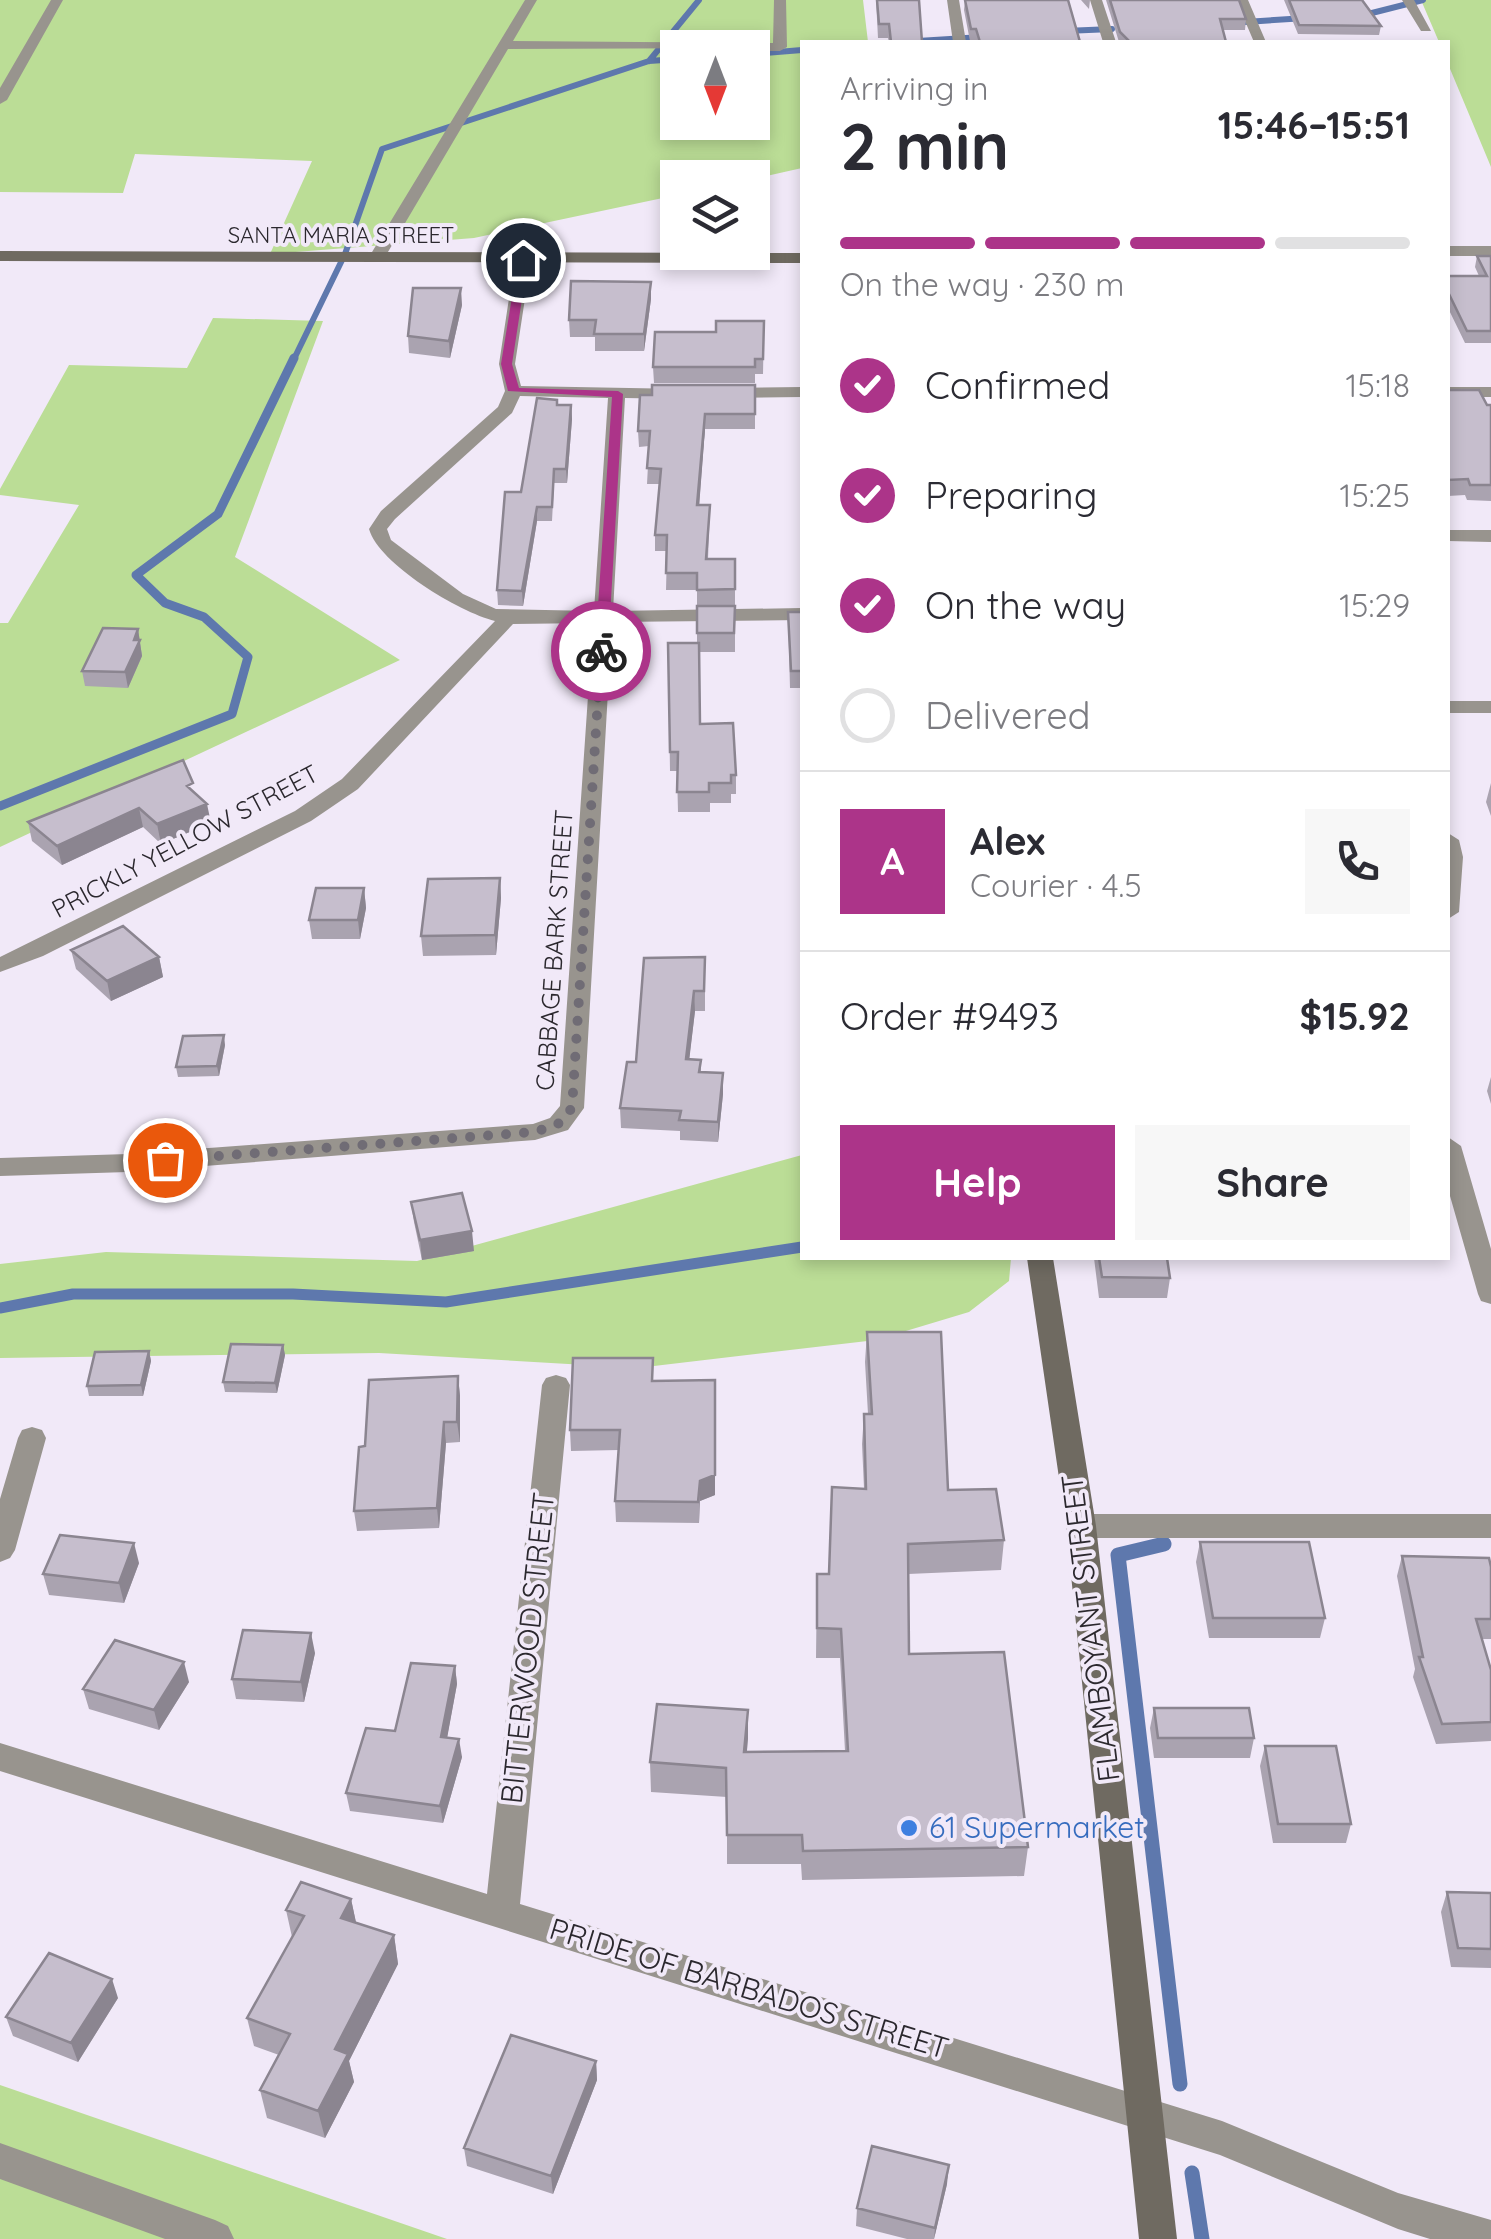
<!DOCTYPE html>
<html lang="en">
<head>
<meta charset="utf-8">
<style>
	body { margin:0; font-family:Quicksand,sans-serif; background:#f7f7f7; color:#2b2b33; height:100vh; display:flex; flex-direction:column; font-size:38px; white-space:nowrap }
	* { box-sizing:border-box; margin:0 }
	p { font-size:32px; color:#7c7c81 }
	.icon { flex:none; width:55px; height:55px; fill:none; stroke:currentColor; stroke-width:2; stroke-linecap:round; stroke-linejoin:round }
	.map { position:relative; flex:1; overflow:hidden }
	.sheet { position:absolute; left:800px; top:40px; width:650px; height:1220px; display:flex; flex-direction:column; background:#fff; border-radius:0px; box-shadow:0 5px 15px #0003 }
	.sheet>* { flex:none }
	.needle { width:65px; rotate:180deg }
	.buttons { position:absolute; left:660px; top:30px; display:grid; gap:20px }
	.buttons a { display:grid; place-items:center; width:110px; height:110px; border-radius:0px; background:#fff; box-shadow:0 5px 15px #0003; font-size:50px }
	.pin { position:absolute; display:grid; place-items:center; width:85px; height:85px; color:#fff; margin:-42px; border:5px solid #fff; border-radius:50%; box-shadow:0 2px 10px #0007 }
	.courier { position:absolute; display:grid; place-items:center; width:100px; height:100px; margin:-50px; border:8px solid #ac3489; border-radius:50%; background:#fff; color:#222; box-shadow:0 2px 12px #0007 }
	.head em { font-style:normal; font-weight:700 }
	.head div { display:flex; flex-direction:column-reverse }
	.head { display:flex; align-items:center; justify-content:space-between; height:170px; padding:0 40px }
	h1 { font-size:65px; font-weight:700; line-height:75px }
	.bar { display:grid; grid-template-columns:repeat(4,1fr); gap:15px 10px; align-content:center; height:120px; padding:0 40px }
	.bar i { height:12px; border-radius:8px; background:#e1e1e2 }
	.bar .selected { background:#ac3489 }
	.bar p { grid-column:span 4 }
	.line { display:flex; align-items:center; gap:25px; padding:0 40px; border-top:2px solid #e1e1e2 }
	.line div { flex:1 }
	.round { display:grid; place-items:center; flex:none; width:105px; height:105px; border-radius:0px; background:#f7f7f7 }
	ol { padding:0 40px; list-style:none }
	li { display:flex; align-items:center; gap:30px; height:110px }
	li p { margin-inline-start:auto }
	li .icon { padding:10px; border-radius:50%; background:#ac3489; color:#fff; stroke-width:4 }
	li:last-child { color:#7c7c81 }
	li i { width:55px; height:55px; border:5px solid #e1e1e2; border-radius:50% }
	.button { display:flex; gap:20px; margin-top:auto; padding:20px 40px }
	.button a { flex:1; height:115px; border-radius:0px; background:#ac3489; color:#fff; font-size:40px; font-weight:700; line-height:115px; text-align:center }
	.button a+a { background:#f7f7f7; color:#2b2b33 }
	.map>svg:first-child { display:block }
	.green { fill:#bbdd96; fill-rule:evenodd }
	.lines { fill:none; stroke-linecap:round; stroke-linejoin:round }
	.stream-far3 { stroke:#5e78ad; stroke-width:6 }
	.stream-far2 { stroke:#5e78ad; stroke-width:9 }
	.stream-far1 { stroke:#5e78ad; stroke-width:11 }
	.stream { stroke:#5e78ad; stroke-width:15 }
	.street { fill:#98948e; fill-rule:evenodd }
	.secondary { fill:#6f6a61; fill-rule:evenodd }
	.wall { fill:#aaa3b0 }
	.shaded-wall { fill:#8b8590 }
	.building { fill:#c6becd; stroke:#8b8590; stroke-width:2.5 }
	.route { fill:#ac3489 }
	.done { stroke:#706c75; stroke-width:10; stroke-dasharray:0 18 }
	.shop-dot { fill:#3f7fe0; stroke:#f1e9f8; stroke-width:4 }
	.labels { text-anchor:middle; stroke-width:8; stroke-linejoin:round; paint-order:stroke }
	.far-street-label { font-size:22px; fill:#2b282e; stroke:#f1e9f8 }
	.street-label { font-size:25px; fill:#2b282e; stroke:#f1e9f8 }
	.near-street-label { font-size:30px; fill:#2b282e; stroke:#f1e9f8 }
	.near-shop-label { font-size:30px; fill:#366cbe; stroke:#f1e9f8; text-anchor:start }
</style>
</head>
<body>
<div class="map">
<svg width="1491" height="2239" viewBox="0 0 1491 2239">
	<rect width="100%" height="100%" fill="#f1e9f8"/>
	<path class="green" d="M0,0h863l5,42h-66v126l-49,11 -75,-1 -1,17 -203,43 -204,16 42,-93 -177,-7 -12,39 -123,-1zM678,48h74v74h-74z
		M1421,0h70v167l-43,-103v-22h-9z
		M213,318l110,3 -88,236 165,103 -400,187v-224h8l71,-118 -79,-10v-6l69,-124 118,3z
		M802,1155v103h209l-2,23 -40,31 -93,28 -239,28 -258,-15 -379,5v-94l106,-12 311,9z
		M0,2085l447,154h-447z"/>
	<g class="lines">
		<path class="stream-far3" d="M1360,16l63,-16
			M1245,22l61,-4
			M1065,31l47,-2
			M902,42l80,-5
			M752,54l50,-4
			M649,61l50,-61
			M293,361l52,-107 37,-105 267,-88 29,-2"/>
		<path class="stream-far2" d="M0,806l232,-92 16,-57 -44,-40 -39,-14 -29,-28 82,-61 76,-156"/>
		<path class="stream-far1" d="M0,1308l73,-14h220l153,8 356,-55"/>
		<path class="stream" d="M1164,1544l-46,11 62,529
			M1192,2173l10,66"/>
		<path class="street" d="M51,0h12l-56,100 -7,4v-16z
			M525,0h12l-24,41 260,2 1,-43h12l1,47 -7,4h-28v-3l-244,1 -123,208 -14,3 -2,-3z
			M947,0h12l7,42h-13z
			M1090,0h12l14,42h-13z
			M1236,0h12l18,42h-12z
			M1402,0h12l17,31h-10z
			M1448,246h43v10h-43z
			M523,254l8,5 -16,105 6,22 162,3 9,5 -9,5 -58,-1 -12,213 189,-3v12l-190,2 -28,486 -16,22 -33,10 -407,32 -128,4v-18l128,-4 405,-30 17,-6 10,-12 33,-483 -80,1 -155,165 -47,32 -268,135 -43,16v-15l295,-146 47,-32 153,-158c-36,-9 -116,-57 -126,-92l12,-18 117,-104 7,-16 -6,-27 16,-105zM520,396l88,2 -14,213 -98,-2 -33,-15 -72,-54 -4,-11 8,-10 117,-106z
			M802,387v10l-79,1 -9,-5 9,-5z
			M1448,387h43v10h-43z
			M1448,530h43v12l-43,-1z
			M1448,701h43v12h-43z
			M1448,833l11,7 4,17 -4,55 -11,7z
			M1448,1137l13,9 30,103v55l-10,-3 -3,-7 -30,-105z
			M556,1375l10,3 4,7 -50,519 702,217 176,72 93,27v19h-61l-32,-10 -178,-74 -1220,-384v-28l487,151 55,-509 4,-7z
			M32,1427l10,3 4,8 -31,112 -5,8 -10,4v-63l18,-61 4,-8z
			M1081,1514h410v24h-410l-10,-4 -5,-8 5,-8z
			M0,2143l215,77 13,6 6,13h-69l-165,-60z"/>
		<path class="secondary" d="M0,251l802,2v10l-802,-2z
			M1027,1258h26l43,268 81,713h-38l-73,-713z"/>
	</g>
	<path class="wall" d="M876,0h43l3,42h-33l-1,-4h-10z
		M965,0l115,42h-104l-1,-1h-5l-6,-31z
		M1081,0h9l-1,9z
		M1106,0h133l7,19 -1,11h-22l3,12h-107z
		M1284,0h78l19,26 -2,9 -81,-1z
		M1477,256h14v87h-26l-17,-35v-32h31l-4,-9z
		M651,282v17l-7,52h-49v-14h-25l-1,-17z
		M462,305l-12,53 -41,-5 -1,-17z
		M764,321l-1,53h-8v9h-101l-1,-16 63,-35z
		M755,385v44h-50l-6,76h11l-2,54h27v46l-38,1v-16h-31l1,-39h-12v-16l4,-51h-12l2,-38 -10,1 -1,-16 14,-36z
		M1448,390l39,15h4v96l-24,-1 -2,-5 -17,1z
		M558,405h13l1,14 -5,64h-13l-2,38h-15l-14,85 -25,-1 -1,-15 24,-98z
		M697,606h38v46h-36l1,72 36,51v19h-5v9h-21v9h-32l-1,-41h-7l-2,-128h29z
		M788,612h14v76h-12z
		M138,629l4,27 -14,32 -43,-2 -3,-15z
		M1491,783v33l-5,-14z
		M195,793l16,30 -50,21 -18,-17 -81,38 -30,-24 -4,-19z
		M500,878l1,20 -5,57 -73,1 -2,-20z
		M364,888l2,20 -6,31h-48l-3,-19z
		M71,950l88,7 4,20 -52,24 -35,-32z
		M705,957v54h-10l-6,48 12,1v12l22,1v21l-5,48 -38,-2v-9l-59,-3 -1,-20z
		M225,1045l-6,31 -41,1 -2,-10z
		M1491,1077v27l-4,-13z
		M411,1202l63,49 -52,9 -8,-38z
		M1094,1258h73l3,20 -3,20h-68z
		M867,1332l81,158 56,50 -3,30 -93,4 1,80 119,193 -4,29 -222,4 -1,-16h-74v-67l-76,-5 -1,-30 98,-52 -1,42 98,-1 -5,-93h-24l1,-84h12l35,-86 -2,-44 2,-30h4l-3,-52z
		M283,1345l2,10 -8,38 -52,-1 -2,-10z
		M149,1351l2,10 -8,35h-54l-2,-10z
		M458,1376l2,20v46l-14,1 -7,85 -82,3 -3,-20z
		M653,1381l62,114 -15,6 -1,22 -83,-1 -1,-21 4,-51 -48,1 -1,-21z
		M1200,1542l125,76 -5,20h-111l-13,-76z
		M1402,1556l89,11v72h-9l9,31v71l-55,3 -23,-67 2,-8 -18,-93z
		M139,1563l-15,40 -75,-8 -6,-21z
		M315,1653l-11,49 -68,-3 -4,-20z
		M455,1666l2,18 -10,53 15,20 -19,66 -93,-12 -4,-18 49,-62z
		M189,1682l-30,48 -70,-21 -6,-20z
		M1154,1708l100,30 -4,20h-96l-4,-30z
		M1265,1746l86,78 -5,19h-73l-13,-77z
		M1447,1892l44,1v75l-40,-1 -10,-55z
		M351,1899l5,24 38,12 4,29 -49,97 5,21 -29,56 -58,-20 -7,-28 19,-35 -25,-9 -7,-28 45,-81 -6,-27z
		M118,1998l-40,64 -65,-26 -7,-19z
		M596,2061l1,19 -44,114 -86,-28 -3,-18z
		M947,2184l-13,55h-27l-51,-13 1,-18z"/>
	<path class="shaded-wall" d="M651,282v17l-7,52v-17z
		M461,288l1,17 -12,53 -1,-17z
		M571,405l1,14 -5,64 -1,-14z
		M705,414v15l-7,92 -1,-16z
		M537,507v14l-14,85 -1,-15z
		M138,629l4,27 -14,32 -3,-16z
		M207,804l4,19 -50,21 -4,-20z
		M139,808l4,19 -81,38 -5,-19z
		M500,878l1,20 -5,57 -1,-20z
		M364,888l2,20 -6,31 -2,-19z
		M159,957l4,20 -52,24 -4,-20z
		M694,991l1,20 -8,68 -1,-20z
		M224,1035l1,10 -6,31 -2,-10z
		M723,1073v21l-5,48v-20z
		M472,1231l2,20 -52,9 -2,-20z
		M283,1345l2,10 -8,38 -2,-10z
		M149,1351l2,10 -8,35 -2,-11z
		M458,1376l2,20v46l-3,-20z
		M715,1380v115l-15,6 -1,22 1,-42z
		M444,1422l2,21 -7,85 -2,-20z
		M134,1543l5,20 -15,40 -5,-20z
		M311,1633l4,20 -11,49 -3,-20z
		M184,1662l5,20 -30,48 -5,-20z
		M455,1666l2,18 -13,71 -3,-18z
		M748,1710v29l-4,43v-30z
		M459,1739l3,18 -19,66 -3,-17z
		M351,1899l6,28 -16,-9z
		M394,1935l4,29 -49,97 5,21 -29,56 -7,-27 17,-62z
		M112,1979l6,19 -40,64 -7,-19z
		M596,2061l1,19 -44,114 -2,-18z
		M949,2165l-2,19 -13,55 1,-11z"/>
	<path class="building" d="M877,0h42l3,42h-31l-2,-18h-10z
		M965,0h103l12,42h-100l-4,-13h-5z
		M1110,0h129l7,19h-26l6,23h-96l-10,-10z
		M1289,0h73l19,26 -82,-1z
		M1477,256h14v75h-24l-19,-39v-16h39z
		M571,281l80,1 -7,52h-50l2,-14h-27z
		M413,288h48l-12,53 -41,-5z
		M716,321h48l-1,38h-8v8h-102l2,-35h61z
		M652,385h103v29h-50l-8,91h13l-4,54h29v30l-38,1v-17h-31l1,-38h-12l6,-66 -14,-1 3,-37h-12l2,-36h12z
		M1448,390h31l8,15h4v80h-21l-2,-6 -20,1z
		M537,398l20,2v5h14l-5,64h-12l-2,38h-15l-15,84 -25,-1 8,-98h16z
		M697,606h38l-1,27h-37z
		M788,612h14v59h-11z
		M103,628l35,1 -4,11h6l-15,32 -43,-1z
		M668,643h31l1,81 33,-1 3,52h-5v8h-22v9h-32l1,-40h-8z
		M183,760l10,23 -6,3 20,18 -50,20 -18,-16 -82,38 -29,-24z
		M500,878l-5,57 -74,1 7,-57z
		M316,888h48l-6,32h-49z
		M123,926l36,31 -52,24 -36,-31z
		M705,957l-1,34h-10l-8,68 15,1 -2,12 24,1 -5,49 -39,-2 2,-9 -61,-3 7,-46h9l8,-104z
		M224,1035l-7,31 -41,1 7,-31z
		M462,1193l10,38 -52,9 -9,-38z
		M1099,1258h68l3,20 -68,-1z
		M867,1332h74l7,158 48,-1 8,51 -96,4 1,110 95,-2 24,195 -225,4 -1,-16h-75l-1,-67 -76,-6 7,-58 91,6 -4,42 104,-1 -7,-122 -24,-1v-54h12l3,-87 34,2 -2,-75h8z
		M231,1344l52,1 -8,38 -52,-1z
		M149,1351l-8,34 -54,1 8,-34z
		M573,1358h80l-1,23 63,-1v95l-15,6 -2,21 -83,-1 5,-71h-50z
		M458,1376l-1,46h-13l-7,86 -83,3 5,-64 6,-1 4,-66z
		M60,1535l74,8 -15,40 -76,-9z
		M1200,1542h109l16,76h-112z
		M1402,1556l87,2 2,9v52h-15l15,51v52l-49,2 -23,-67h4z
		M243,1630l68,3 -10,49 -69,-3z
		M115,1640l69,22 -30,48 -71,-21z
		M411,1663l44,3 -14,71 18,2 -19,67 -94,-13 20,-65 29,3z
		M1154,1708h95l5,30h-96z
		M1265,1746h71l15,78h-73z
		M301,1882l50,17 -10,19 53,17 -59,114 13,5 -30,57 -58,-21 30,-56 -43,-16 57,-102 -18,-6z
		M1447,1892l44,1v56l-33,-1z
		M49,1953l63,26 -41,64 -65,-26z
		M511,2035l85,26 -45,115 -87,-28z
		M872,2146l77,19 -14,63 -78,-20z"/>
	<path class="route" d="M523,256l5,4 -16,104 7,24 99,3 5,3 -15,257 -7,3 -6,-3 17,-254 -104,-6 -7,-27 17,-104z"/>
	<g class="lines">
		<path class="done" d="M165,1160l370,-28 23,-8 14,-16 29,-457"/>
	</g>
	<circle class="shop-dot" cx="909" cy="1828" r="10"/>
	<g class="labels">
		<g class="far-street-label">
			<text x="341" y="243">SANTA MARIA STREET</text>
		</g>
		<g class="street-label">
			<text transform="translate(185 841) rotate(-28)" y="9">PRICKLY YELLOW STREET</text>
			<text transform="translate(554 950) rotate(-86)" y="9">CABBAGE BARK STREET</text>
		</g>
		<g class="near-street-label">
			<text transform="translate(1091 1628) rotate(-97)" y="10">FLAMBOYANT STREET</text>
			<text transform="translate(528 1648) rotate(-84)" y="10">BITTERWOOD STREET</text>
			<text transform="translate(749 1989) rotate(17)" y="10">PRIDE OF BARBADOS STREET</text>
		</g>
		<g class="near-shop-label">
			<text x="929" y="1838">61 Supermarket</text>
		</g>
	</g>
</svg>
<div class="buttons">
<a><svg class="needle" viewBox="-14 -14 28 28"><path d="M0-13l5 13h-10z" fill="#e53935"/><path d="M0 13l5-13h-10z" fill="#7c7c81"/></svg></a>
<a><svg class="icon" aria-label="layers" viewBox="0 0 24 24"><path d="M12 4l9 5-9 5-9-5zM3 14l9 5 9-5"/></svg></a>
</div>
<div class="pin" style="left:165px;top:1160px;background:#ea580c"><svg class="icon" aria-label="bag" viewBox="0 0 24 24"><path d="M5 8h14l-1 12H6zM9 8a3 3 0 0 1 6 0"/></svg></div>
<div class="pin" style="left:523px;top:260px;background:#1f2937"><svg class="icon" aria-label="home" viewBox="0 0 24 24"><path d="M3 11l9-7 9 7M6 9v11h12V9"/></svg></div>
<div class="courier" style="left:601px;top:651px"><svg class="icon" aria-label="bike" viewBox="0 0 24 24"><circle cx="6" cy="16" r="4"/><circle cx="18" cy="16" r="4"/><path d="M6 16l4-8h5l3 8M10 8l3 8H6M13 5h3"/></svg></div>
<section class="sheet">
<div class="head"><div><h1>2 min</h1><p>Arriving in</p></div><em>15:46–15:51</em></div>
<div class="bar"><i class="selected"></i><i class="selected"></i><i class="selected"></i><i></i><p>On the way · 230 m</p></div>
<ol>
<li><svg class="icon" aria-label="check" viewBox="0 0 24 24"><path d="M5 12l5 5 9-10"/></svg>Confirmed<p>15:18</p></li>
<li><svg class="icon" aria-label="check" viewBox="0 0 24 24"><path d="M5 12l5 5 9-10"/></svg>Preparing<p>15:25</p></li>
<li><svg class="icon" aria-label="check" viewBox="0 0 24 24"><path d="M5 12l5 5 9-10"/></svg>On the way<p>15:29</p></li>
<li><i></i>Delivered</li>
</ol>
<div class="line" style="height:180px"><b class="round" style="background:#ac3489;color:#fff">A</b><div><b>Alex</b><p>Courier · 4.5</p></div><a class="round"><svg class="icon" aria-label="phone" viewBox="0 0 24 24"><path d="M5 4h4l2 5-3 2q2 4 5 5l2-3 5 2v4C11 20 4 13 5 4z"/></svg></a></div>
<div class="line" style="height:130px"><div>Order #9493</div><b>$15.92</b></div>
<div class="button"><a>Help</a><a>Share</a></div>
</section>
</div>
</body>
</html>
